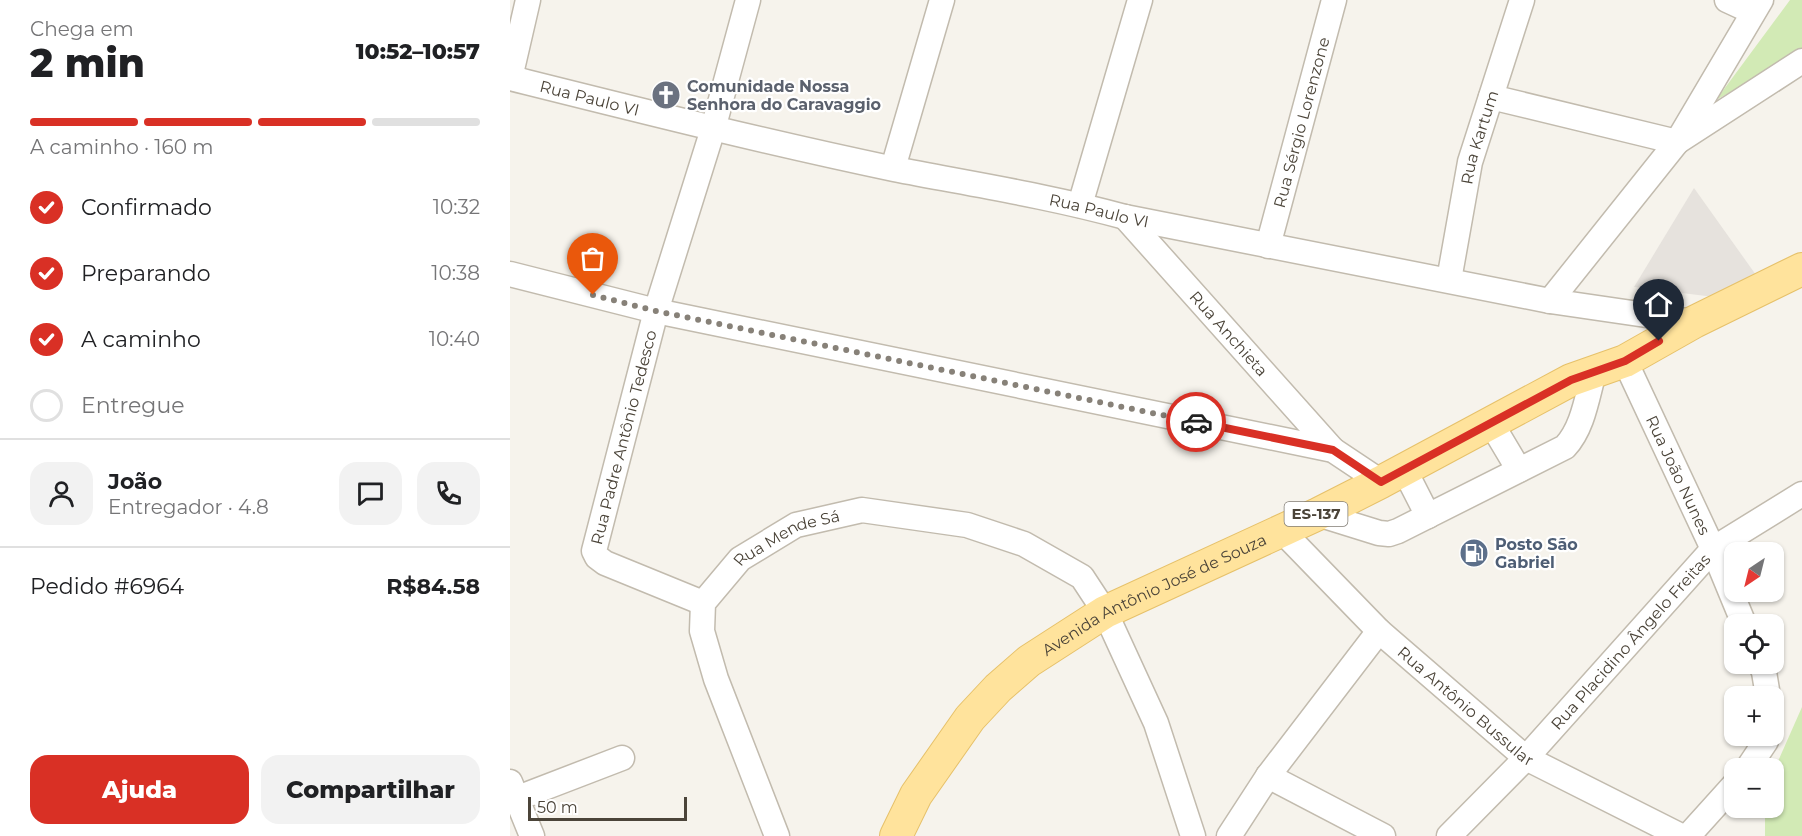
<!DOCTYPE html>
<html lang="pt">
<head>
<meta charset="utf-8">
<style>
	body { margin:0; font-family:Montserrat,sans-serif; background:#f2f2f2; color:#202124; height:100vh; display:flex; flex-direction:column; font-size:22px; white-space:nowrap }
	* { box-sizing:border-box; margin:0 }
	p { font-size:20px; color:#757577 }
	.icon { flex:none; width:33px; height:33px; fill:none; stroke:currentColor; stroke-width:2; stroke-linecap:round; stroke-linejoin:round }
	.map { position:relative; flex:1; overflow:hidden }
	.drawer { display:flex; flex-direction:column; background:#fff; width:510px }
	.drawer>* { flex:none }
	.needle { width:39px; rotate:215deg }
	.buttons { position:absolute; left:1214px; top:542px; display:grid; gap:12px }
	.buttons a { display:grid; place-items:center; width:60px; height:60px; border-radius:12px; background:#fff; box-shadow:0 2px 4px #0004; font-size:30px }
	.scale { position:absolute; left:18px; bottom:15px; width:159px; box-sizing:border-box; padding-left:6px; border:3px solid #4b4439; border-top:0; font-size:16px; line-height:21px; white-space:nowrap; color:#4b4439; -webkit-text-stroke:4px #fff; paint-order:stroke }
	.pin { position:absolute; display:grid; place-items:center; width:51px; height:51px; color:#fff; margin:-62px -26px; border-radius:50% 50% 50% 0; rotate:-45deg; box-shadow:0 0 6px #0007 }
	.pin .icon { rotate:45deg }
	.courier { position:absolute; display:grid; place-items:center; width:60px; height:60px; margin:-30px; border:4px solid #d93025; border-radius:50%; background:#fff; color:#222; box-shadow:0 2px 8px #0007 }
	.summary em { font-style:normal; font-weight:800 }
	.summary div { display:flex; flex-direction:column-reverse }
	.summary { display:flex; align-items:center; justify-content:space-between; height:102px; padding:0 30px }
	h1 { font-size:39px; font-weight:800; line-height:45px }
	.bar { display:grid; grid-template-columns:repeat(4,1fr); gap:9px 6px; align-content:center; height:72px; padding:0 30px }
	.bar i { height:8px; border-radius:4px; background:#e0e0e0 }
	.bar .on { background:#d93025 }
	.bar p { grid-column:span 4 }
	.line { display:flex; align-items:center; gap:15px; padding:0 30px; border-top:2px solid #e0e0e0 }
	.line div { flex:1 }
	.round { display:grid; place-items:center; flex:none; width:63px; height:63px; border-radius:18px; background:#f2f2f2 }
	ol { padding:0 30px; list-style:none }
	li { display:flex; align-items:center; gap:18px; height:66px }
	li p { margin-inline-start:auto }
	li .icon { padding:6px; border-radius:50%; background:#d93025; color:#fff; stroke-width:4 }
	li:last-child { color:#757577 }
	li i { width:33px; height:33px; border:3px solid #e0e0e0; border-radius:50% }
	.action { display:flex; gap:12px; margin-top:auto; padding:12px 30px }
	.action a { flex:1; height:69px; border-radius:18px; background:#d93025; color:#fff; font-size:24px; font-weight:800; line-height:69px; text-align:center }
	.action a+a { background:#f2f2f2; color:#202124 }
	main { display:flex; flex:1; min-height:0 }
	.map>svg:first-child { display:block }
	.industrial { fill:#e6e2dd }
	.green { fill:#d2eab5 }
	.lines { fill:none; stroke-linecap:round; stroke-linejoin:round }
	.minor-casing { stroke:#c2bbae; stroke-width:27 }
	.major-casing { stroke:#e6c16a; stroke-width:34 }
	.minor { stroke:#fff; stroke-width:24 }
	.major { stroke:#ffe39c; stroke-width:32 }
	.done { stroke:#878178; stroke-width:6; stroke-dasharray:0 10.8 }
	.route { stroke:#d93025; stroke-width:8 }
	.labels { text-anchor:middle; stroke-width:4.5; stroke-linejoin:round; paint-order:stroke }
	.shield { fill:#fff; stroke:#817c74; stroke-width:1.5 }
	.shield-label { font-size:15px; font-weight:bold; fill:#4b4439 }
	.worship-label { font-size:16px; font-weight:bold; fill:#5b616d; stroke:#fff; text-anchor:start }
	.street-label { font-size:16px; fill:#4b4439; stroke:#fff }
	.service-label { font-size:16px; font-weight:bold; fill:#4e5e75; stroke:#fff; text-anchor:start }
</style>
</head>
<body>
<main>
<section class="drawer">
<div class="summary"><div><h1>2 min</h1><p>Chega em</p></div><em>10:52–10:57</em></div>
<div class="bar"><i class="on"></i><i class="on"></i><i class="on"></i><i></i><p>A caminho · 160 m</p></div>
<ol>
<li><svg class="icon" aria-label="check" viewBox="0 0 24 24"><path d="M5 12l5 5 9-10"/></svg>Confirmado<p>10:32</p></li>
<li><svg class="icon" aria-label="check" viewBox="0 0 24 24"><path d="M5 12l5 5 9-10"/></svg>Preparando<p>10:38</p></li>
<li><svg class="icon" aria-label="check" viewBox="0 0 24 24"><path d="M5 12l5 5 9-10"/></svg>A caminho<p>10:40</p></li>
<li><i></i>Entregue</li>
</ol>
<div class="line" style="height:108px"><a class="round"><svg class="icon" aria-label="person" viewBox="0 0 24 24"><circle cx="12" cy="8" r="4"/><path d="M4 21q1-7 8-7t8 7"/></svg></a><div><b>João</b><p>Entregador · 4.8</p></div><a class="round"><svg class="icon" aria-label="chat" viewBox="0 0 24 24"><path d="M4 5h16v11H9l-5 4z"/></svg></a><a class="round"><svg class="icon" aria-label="phone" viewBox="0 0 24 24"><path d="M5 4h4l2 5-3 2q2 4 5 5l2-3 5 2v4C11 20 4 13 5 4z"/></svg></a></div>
<div class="line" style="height:78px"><div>Pedido #6964</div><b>R$84.58</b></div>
<div class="action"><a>Ajuda</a><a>Compartilhar</a></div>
</section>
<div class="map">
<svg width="1292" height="836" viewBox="0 0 1292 836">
	<rect width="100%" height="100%" fill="#f6f3ec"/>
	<path class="industrial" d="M1184,188l62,87 -34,23 -88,-11z"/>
	<path class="green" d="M1280,0h12v52l-86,48z
		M1292,707v129h-37v-29h8v-28l6,-20z"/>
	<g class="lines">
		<g class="minor-casing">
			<g id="minor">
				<path d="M1217,0l26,12"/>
				<path id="s1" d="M0,78c128,32 255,64 384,91 77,15 155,27 231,48l425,84 144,21"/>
				<path d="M0,78l18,-78"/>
				<path d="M981,97l186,45 125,-81"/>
				<path d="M383,168l49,-168"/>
				<path d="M570,205l60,-205"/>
				<path id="s2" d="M615,217l208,233"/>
				<path id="s3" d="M758,246l66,-246"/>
				<path d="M0,274l146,37 677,139 48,32"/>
				<path id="s4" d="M939,280l21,-118 52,-162"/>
				<path d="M1040,301l127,-159 84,-142"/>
				<path id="s5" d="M1115,361l88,188 31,75"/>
				<path d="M981,423l28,47"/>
				<path d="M894,469l24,47"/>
				<path d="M808,514l61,19 10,1 9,-3 167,-84c18,-19 22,-50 29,-75"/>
				<path id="s6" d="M772,531l97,100 147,127 155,78"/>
				<path id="s7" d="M193,603l-98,-40 -8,-6 -3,-6 62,-240 57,-182 35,-129"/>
				<path d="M1250,663l4,9 4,24"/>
				<path d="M1238,768l18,-27 1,-6"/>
				<path d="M758,776l115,60"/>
				<path d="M0,782l22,54"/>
				<path d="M0,801l112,-43"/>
				<path id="s8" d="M267,836l-61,-157 -14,-48 1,-28 37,-44 56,-34 66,-15 105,15 57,19 58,33 23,35 51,111 37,113"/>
				<path d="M719,836l39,-60 111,-145"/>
				<path id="s9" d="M939,836l77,-78 187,-209 89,-55"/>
				<path d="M1178,836l46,-51"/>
			</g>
		</g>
		<g class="major-casing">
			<g id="major">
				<path id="s10" d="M386,836l20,-41 54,-77 28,-30 31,-27 76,-49 213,-98 63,-32 190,-102 54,-19 69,-39 108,-53"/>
			</g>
		</g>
		<use href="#minor" class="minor"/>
		<use href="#major" class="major"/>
	</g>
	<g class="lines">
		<path class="done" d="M83,295l63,16 540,111"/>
		<path class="route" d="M686,422l137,28 48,32 190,-102 54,-19 34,-20"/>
	</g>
	<defs>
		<g id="church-disc" transform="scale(1.5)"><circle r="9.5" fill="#6b7280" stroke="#fff"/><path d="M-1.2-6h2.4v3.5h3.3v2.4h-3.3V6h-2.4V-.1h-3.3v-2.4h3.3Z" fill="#fff"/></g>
		<g id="fuel-disc" transform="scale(1.5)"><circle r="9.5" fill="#5c6f8a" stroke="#fff"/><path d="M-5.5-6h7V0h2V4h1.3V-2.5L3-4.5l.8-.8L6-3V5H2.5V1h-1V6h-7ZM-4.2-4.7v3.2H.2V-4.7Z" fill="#fff"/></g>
	</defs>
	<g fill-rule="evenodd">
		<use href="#church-disc" x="156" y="95"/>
		<use href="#fuel-disc" x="964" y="553"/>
	</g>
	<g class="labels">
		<rect class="shield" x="774.5" y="502" width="63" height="24" rx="4.5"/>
		<g class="shield-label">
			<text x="806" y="519">ES-137</text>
		</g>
		<g class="worship-label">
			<text x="177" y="92">Comunidade Nossa<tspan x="177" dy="18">Senhora do Caravaggio</tspan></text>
		</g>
		<g class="street-label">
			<text dy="6" stroke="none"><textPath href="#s1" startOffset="82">Rua Paulo VI</textPath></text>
			<text dy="6" stroke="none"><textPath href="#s3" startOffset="128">Rua Sérgio Lorenzone</textPath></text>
			<text dy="6" stroke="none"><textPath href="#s4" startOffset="146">Rua Kartum</textPath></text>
			<text dy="6" stroke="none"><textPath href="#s1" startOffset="604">Rua Paulo VI</textPath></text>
			<text dy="6" stroke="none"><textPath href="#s2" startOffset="156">Rua Anchieta</textPath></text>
			<text dy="6" stroke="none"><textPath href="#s7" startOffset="240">Rua Padre Antônio Tedesco</textPath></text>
			<text dy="6" stroke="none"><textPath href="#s5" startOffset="126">Rua João Nunes</textPath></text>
			<text dy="6" stroke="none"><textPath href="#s8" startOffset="356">Rua Mende Sá</textPath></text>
			<text dy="6" stroke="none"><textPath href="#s10" startOffset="364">Avenida Antônio José de Souza</textPath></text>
			<text dy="6" stroke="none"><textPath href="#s9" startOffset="266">Rua Placidino Ângelo Freitas</textPath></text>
			<text dy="6" stroke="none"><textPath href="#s6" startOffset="254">Rua Antônio Bussular</textPath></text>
		</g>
		<g class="service-label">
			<text x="985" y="550">Posto São<tspan x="985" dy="18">Gabriel</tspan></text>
		</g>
	</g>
</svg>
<div class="buttons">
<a><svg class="needle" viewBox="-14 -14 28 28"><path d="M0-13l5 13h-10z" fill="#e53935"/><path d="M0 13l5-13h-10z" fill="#757577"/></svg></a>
<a><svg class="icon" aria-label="locate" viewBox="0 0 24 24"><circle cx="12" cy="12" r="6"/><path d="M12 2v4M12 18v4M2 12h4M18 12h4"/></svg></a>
<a>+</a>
<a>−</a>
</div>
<div class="scale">50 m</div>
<div class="pin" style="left:83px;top:295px;background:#ea580c"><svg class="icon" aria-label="bag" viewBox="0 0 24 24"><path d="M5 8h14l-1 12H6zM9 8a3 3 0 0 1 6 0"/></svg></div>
<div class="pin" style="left:1149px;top:341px;background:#1f2937"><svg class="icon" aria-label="home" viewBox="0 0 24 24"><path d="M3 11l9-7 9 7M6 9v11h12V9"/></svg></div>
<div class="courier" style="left:686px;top:422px"><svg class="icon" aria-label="car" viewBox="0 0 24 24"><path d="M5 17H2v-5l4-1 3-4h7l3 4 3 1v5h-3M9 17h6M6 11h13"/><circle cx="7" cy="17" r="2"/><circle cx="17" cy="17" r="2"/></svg></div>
</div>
</main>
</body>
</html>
